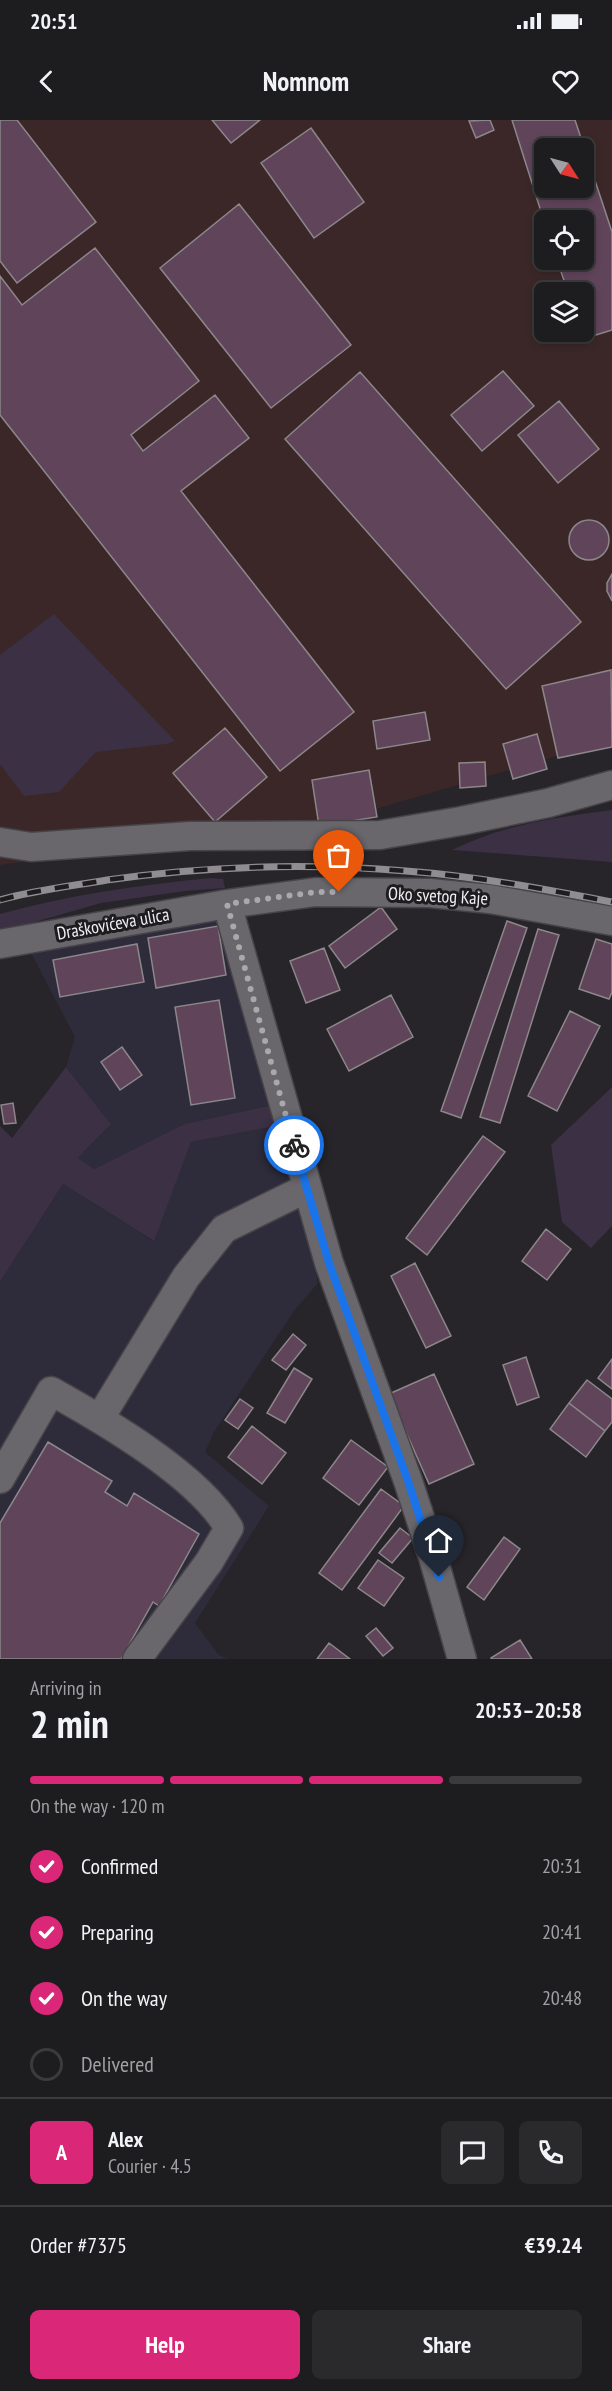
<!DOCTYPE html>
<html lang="en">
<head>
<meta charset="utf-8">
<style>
	body { margin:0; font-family:"PT Sans Narrow",sans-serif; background:#2a292c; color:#f1f3f6; height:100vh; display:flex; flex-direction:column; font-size:22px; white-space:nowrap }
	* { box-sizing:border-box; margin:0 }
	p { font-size:20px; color:#a0a1a4 }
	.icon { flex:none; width:33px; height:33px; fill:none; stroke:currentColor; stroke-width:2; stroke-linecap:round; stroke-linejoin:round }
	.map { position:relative; height:1539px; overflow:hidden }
	.drawer { display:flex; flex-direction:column; background:#1d1c1f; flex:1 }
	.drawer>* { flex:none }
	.needle { width:39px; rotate:126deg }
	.fabs { position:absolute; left:534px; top:18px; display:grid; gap:12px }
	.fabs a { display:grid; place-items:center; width:60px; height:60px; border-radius:9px; background:#1d1c1f; box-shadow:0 3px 9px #0003,0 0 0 2px #3b3a3d; font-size:30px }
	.pin { position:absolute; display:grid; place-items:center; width:51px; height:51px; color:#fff; margin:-62px -26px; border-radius:50% 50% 50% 0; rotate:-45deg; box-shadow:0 0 6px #0007 }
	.pin .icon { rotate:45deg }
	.courier { position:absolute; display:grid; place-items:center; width:60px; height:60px; margin:-30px; border:4px solid #1a73e8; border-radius:50%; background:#fff; color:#222; box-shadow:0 2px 8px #0007 }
	.headline em { font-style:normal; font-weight:700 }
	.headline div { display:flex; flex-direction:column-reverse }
	.headline { display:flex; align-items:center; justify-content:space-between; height:102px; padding:0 30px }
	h1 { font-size:39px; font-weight:700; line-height:45px }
	.bar { display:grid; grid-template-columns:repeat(4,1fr); gap:9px 6px; align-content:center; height:72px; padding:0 30px }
	.bar i { height:8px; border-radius:4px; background:#3b3a3d }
	.bar .on { background:#db2777 }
	.bar p { grid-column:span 4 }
	.line { display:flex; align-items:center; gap:15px; padding:0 30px; border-top:2px solid #3b3a3d }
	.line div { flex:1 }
	.round { display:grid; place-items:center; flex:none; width:63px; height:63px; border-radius:9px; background:#2a292c }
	ol { padding:0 30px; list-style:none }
	li { display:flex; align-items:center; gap:18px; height:66px }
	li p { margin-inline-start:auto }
	li .icon { padding:6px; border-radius:50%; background:#db2777; color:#fff; stroke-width:4 }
	li:last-child { color:#a0a1a4 }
	li i { width:33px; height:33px; border:3px solid #3b3a3d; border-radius:50% }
	.cta { display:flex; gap:12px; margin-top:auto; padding:12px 30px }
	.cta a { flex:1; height:69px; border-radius:9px; background:#db2777; color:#fff; font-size:24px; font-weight:700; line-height:69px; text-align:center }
	.cta a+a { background:#2a292c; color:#f1f3f6 }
	.status { display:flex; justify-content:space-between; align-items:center; height:42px; padding:0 30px; background:#1d1c1f; direction:ltr }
	.status svg { height:16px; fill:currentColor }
	header { display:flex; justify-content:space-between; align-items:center; height:78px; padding:0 30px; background:#1d1c1f; font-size:27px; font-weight:700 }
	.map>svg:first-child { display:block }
	.commercial { fill:#2e2b3b }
	.industrial { fill:#3b2727; fill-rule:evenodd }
	.green { fill:#3b3044 }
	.building { fill:#60445a; stroke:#8b878a; stroke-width:1.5; fill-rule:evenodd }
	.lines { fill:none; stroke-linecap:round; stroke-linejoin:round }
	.minor-casing { stroke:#464448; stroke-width:31 }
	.minor { stroke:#69676c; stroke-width:28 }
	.rail-casing { stroke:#8f8d91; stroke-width:7 }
	.rail { stroke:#1e1c1f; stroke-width:4.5; stroke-dasharray:14; stroke-linecap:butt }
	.done { stroke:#a9a8ab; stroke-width:6; stroke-dasharray:0 10.8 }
	.route { stroke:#1a73e8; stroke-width:8 }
	.labels { text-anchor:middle; stroke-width:6; stroke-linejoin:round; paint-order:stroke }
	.street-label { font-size:18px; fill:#efeef1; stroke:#1e1c1f }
</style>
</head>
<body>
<div class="status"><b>20:51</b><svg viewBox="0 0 49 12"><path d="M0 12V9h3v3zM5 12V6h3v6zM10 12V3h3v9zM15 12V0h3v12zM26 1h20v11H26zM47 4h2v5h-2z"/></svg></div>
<header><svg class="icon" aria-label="back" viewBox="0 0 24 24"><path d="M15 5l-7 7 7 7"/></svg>Nomnom<svg class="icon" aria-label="heart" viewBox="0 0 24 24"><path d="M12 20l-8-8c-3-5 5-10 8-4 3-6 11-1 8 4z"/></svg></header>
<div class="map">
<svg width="612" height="1539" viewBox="0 0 612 1539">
	<rect width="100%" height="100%" fill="#272529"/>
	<path class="commercial" d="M220,794l57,190 -93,20 -90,45 -16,-11 33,-34 -45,-57 9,-30 -45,-86z
		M282,1005l36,158 -24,28 -80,121 -9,20 64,54 -74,117 23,31 9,5h-227v-377l63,-98 90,57 38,-99z"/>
	<path class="industrial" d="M0,0h612v620l-329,96 -228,21 -55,8zM544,28h40v40h-40zM544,100h40v40h-40zM544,172h40v40h-40z"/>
	<path class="green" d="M54,494l121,127 -9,3 -70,8 -37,40 -35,4 -24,-32v-109z
		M612,690v52l-160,-12c50,-25 106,-33 160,-40z
		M210,758l13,1 2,9 -40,3 -84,12 -101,29v-18c69,-19 139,-29 210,-36z
		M66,947l45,57 -33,34 16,11 90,-45 93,-20 5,21 -91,17 -37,99 -91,-57 -63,98v-156l12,12z
		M612,967v139l-21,22 -29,-26 -11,-77z"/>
	<path class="building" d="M0,0h17l79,102 -79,61 -17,-22z
		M212,0h48l-29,23z
		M490,0l4,10 -18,8 -7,-17z
		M512,0h63l37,112v98l-29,9 -2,-7h3v-40h-16l-11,-32h27v-40l-40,1zM544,28h40v40h-40z
		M311,8l53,74 -50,36 -53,-75z
		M239,84l112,141 -80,63 -111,-140z
		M95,128l104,133 -68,54 12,16 72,-56 34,43 -68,53 173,221 -74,59 -280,-356v-139l22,29z
		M503,251l31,35 -52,45 -31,-36z
		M360,252l221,250 -75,67 -221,-250z
		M559,281l40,48 -41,34 -40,-48z
		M569 420a20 20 0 1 1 40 0a20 20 0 1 1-40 0Z
		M612,454v27l-5,-10v-8z
		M611,550l1,77 -54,11 -16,-72z
		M425,592l5,28 -53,9 -4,-28z
		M225,608l42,49 -52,45 -42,-49z
		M537,614l10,35 -34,10 -10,-35z
		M485,642l1,24 -26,2 -1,-25z
		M369,650l8,47 -58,9 -7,-46z
		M381,787l16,22 -52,39 -16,-22z
		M507,801l20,7 -66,190 -20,-7z
		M218,806l8,49 -70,13 -8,-50z
		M538,809l21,6 -59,188 -20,-6z
		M596,819l16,5v48l-3,7 -30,-10z
		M137,824l7,38 -84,15 -7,-37z
		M324,828l16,42 -34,13 -16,-42z
		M391,875l22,42 -64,34 -22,-42z
		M219,880l16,98 -44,7 -16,-98z
		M570,891l30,15 -43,85 -29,-15z
		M122,927l20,28 -22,15 -19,-28z
		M13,983l3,20 -12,1 -3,-19z
		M483,1016l22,16 -78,103 -21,-17z
		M546,1109l25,20 -24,31 -25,-19z
		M415,1143l36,73 -25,12 -35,-72z
		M293,1214l13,11 -20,25 -14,-10z
		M526,1237l13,40 -22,8 -14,-40z
		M612,1239v30l-14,-11z
		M294,1248l18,11 -27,44 -18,-10z
		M434,1254l40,90 -45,20 -40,-90z
		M587,1260l25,19v23l-7,9 -36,-28z
		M240,1279l13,9 -15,21 -13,-9z
		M569,1283l36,28 -19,26 -36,-28z
		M252,1306l34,27 -24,31 -34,-27z
		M351,1320l37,27 -29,38 -36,-27z
		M48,1322l64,39 -7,11 22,14 7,-13 65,41 -40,72 -6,-4 -32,57h-121v-136z
		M381,1369l23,17 -62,84 -23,-17z
		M400,1408l13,10 -21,25 -13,-10z
		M504,1417l16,12 -36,51 -17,-13z
		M378,1440l26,18 -20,28 -26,-18z
		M376,1508l17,20 -10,8 -17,-20z
		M520,1520l12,19h-41v-1z
		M329,1523l21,16h-33z"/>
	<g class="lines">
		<g class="minor-casing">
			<path id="minor" d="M0,722l31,5 159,-11 190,-1 81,-14 87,-18 64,-18
				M227,784l102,359 79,218 25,76 29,102
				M0,824l227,-40 89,-12 114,1 60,6 122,22
				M100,1298l86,-141 38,-48 83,-41
				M0,1359l51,-88c54,30 147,84 178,137l-20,34 -72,97"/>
		</g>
		<use href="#minor" class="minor"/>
		<g class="rail-casing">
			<path id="rail" d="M0,780c35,-10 72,-14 107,-20 98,-14 200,-17 299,-9 69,5 138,18 206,31"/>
		</g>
		<use href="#rail" class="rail"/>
	</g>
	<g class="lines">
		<path class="done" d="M294,1025l-67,-241 89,-12h23"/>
		<path class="route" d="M294,1025l35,118 79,218 31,96"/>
	</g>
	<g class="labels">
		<g class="street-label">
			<text transform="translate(438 776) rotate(3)" y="6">Oko svetog Kaje</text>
			<text transform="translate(113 804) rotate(-10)" y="6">Draškovićeva ulica</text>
		</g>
	</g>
</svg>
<div class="fabs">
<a><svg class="needle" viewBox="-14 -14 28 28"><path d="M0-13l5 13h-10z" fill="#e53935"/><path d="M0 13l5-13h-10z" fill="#a0a1a4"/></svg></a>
<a><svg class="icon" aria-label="locate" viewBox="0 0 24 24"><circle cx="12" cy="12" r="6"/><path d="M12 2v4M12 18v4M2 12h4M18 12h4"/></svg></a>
<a><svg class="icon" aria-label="layers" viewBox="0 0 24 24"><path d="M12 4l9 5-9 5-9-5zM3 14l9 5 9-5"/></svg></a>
</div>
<div class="pin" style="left:339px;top:772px;background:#ea580c"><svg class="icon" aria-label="bag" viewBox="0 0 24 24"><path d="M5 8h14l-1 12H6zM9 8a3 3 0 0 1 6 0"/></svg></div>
<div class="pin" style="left:439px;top:1457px;background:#1f2937"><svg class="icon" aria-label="home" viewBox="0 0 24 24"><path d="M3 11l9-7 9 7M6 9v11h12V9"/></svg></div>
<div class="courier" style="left:294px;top:1025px"><svg class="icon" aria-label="bike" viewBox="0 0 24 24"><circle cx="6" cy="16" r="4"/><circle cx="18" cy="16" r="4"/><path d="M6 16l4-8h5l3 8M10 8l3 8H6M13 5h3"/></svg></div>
</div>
<section class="drawer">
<div class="headline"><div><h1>2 min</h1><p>Arriving in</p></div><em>20:53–20:58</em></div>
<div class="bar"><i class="on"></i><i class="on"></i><i class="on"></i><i></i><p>On the way · 120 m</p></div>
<ol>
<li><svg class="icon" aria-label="check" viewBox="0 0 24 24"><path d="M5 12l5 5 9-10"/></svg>Confirmed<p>20:31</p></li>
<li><svg class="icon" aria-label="check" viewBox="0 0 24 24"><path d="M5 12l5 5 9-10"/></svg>Preparing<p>20:41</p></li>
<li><svg class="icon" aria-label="check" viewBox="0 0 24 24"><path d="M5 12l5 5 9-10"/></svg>On the way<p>20:48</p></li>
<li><i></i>Delivered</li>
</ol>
<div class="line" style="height:108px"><b class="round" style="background:#db2777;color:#fff">A</b><div><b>Alex</b><p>Courier · 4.5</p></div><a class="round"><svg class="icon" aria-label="chat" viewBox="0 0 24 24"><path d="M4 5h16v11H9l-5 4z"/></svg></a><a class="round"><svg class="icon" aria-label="phone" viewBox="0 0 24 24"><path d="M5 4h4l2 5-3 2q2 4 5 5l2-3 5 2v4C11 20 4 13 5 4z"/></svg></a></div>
<div class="line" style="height:78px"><div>Order #7375</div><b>€39.24</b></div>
<div class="cta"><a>Help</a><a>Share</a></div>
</section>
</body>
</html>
